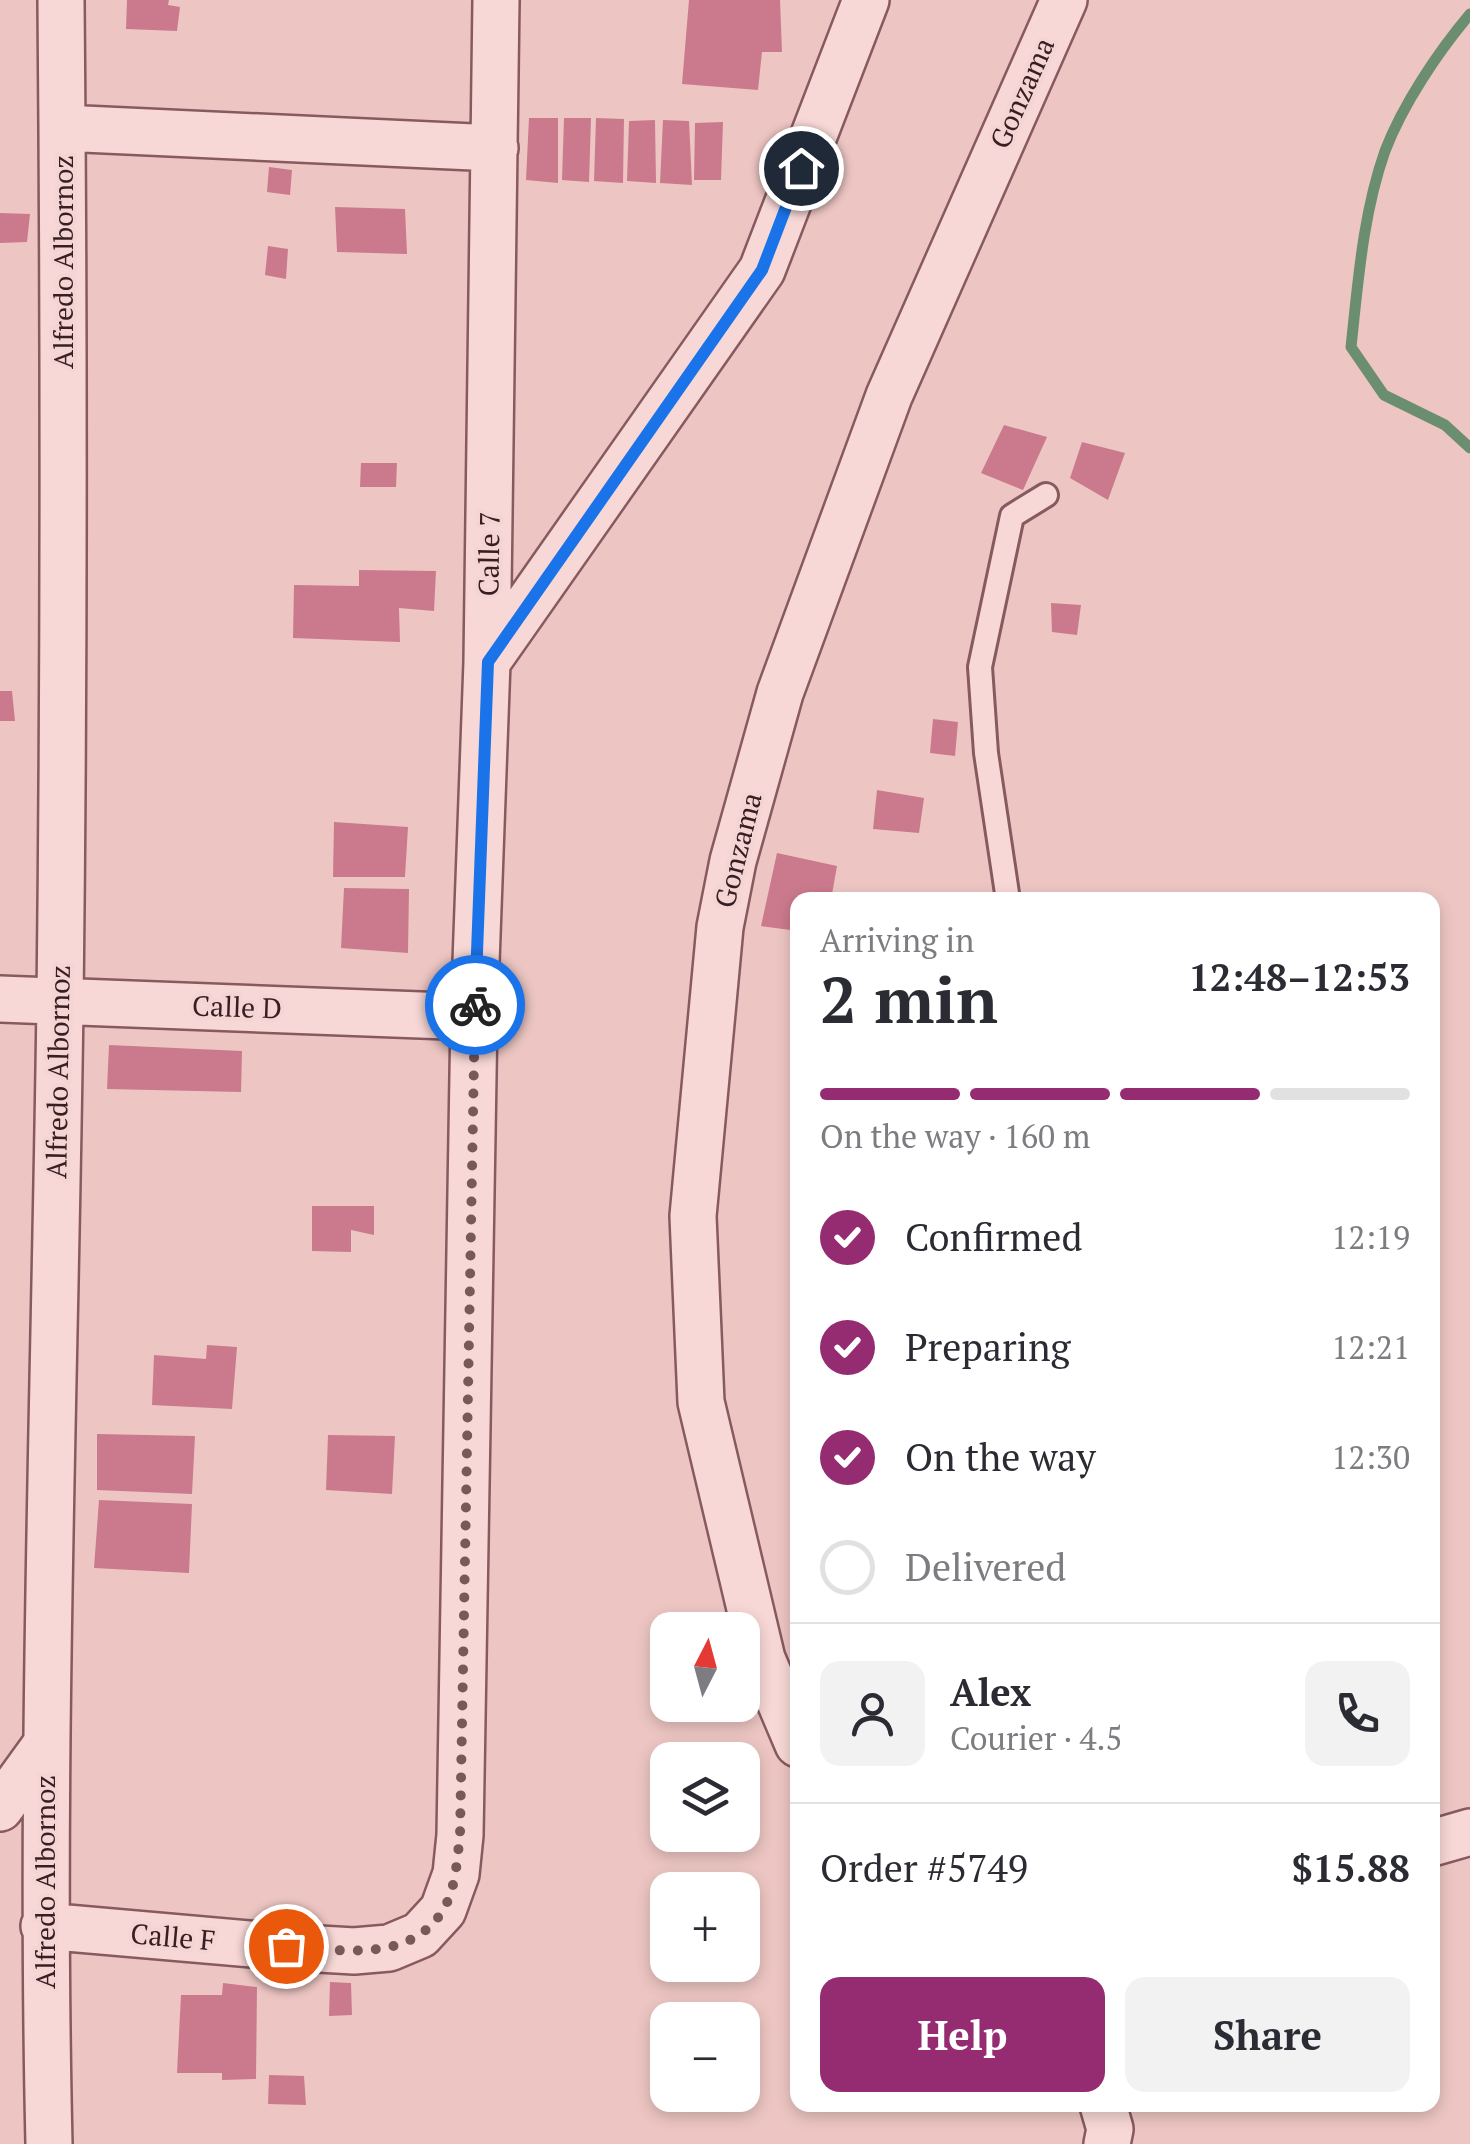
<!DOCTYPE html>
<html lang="en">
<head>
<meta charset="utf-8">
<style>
	body { margin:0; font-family:"PT Serif",serif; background:#f2f2f3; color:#2b2b33; height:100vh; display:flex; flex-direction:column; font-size:38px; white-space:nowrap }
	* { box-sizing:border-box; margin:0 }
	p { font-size:32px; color:#7c7c81 }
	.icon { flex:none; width:55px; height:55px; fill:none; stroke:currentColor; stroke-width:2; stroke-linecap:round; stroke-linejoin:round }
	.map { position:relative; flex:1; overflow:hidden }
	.sheet { position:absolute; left:790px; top:892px; width:650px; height:1220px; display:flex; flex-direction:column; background:#fff; border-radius:20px; box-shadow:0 5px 15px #0003 }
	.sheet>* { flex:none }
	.needle { width:65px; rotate:6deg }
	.controls { position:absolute; left:650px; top:1612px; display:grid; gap:20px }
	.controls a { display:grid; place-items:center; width:110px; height:110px; border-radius:20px; background:#fff; box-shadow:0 5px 15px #0003; font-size:50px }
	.pin { position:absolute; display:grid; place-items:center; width:85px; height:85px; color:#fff; margin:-42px; border:5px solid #fff; border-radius:50%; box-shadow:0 2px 10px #0007 }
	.courier { position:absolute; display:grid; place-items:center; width:100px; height:100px; margin:-50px; border:8px solid #1a73e8; border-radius:50%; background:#fff; color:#222; box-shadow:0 2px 12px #0007 }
	.summary em { font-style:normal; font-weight:600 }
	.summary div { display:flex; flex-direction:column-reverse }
	.summary { display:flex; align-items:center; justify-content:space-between; height:170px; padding:0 30px }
	h1 { font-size:65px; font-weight:600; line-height:75px }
	.bar { display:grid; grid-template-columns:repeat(4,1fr); gap:15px 10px; align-content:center; height:120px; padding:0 30px }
	.bar i { height:12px; border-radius:8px; background:#e1e1e2 }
	.bar .active { background:#952b71 }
	.bar p { grid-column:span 4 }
	.line { display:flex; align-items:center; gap:25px; padding:0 30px; border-top:2px solid #e1e1e2 }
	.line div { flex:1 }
	.round { display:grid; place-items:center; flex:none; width:105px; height:105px; border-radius:20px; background:#f2f2f3 }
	ol { padding:0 30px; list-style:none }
	li { display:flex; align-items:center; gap:30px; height:110px }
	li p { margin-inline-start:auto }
	li .icon { padding:10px; border-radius:50%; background:#952b71; color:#fff; stroke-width:4 }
	li:last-child { color:#7c7c81 }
	li i { width:55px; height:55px; border:5px solid #e1e1e2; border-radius:50% }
	.button { display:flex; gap:20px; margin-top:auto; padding:20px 30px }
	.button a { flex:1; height:115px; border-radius:20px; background:#952b71; color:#fff; font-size:40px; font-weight:600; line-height:115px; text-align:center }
	.button a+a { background:#f2f2f3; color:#2b2b33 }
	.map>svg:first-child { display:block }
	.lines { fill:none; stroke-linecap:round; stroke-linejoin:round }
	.stream { stroke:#6c8e70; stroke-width:11 }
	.building { fill:#cb7a8d }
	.lane-casing { stroke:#875a60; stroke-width:28 }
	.street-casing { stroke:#875a60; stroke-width:50 }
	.lane { stroke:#f8d8d6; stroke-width:22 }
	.street { stroke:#f8d8d6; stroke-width:45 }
	.done { stroke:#77595a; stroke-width:10; stroke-dasharray:0 18 }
	.route { stroke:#1a73e8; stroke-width:12 }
	.labels { text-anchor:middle; stroke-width:8; stroke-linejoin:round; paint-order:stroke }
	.street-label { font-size:28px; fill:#371e22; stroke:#f5d5d3 }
</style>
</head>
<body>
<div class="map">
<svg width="1470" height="2144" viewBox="0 0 1470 2144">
	<rect width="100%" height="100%" fill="#edc6c3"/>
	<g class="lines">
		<path class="stream" d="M1470,14c-32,38 -67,90 -85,137 -22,62 -27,131 -34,196l33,48 61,30 25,23"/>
	</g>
	<path class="building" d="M127,0h42l-1,5 12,2 -3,24 -51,-2z
		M689,0h91l2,52h-20l-4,38 -76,-6z
		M529,118h29v65l-32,-3z
		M564,118h27l-2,64 -27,-2z
		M596,118l28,1 -1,64 -29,-2z
		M655,120l1,63 -29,-2 2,-60z
		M663,120l26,1 3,64 -32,-2z
		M723,122l-2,58h-27l1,-57z
		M269,167l23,3 -2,25 -23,-3z
		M335,207l70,2 2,45 -70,-2z
		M0,213l30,1 -3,28 -27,1z
		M268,246l20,3 -2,30 -21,-4z
		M1004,425l43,12 -24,53 -42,-17z
		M1082,442l43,11 -17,47 -38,-22z
		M361,463h36l-1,24h-36z
		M359,570l77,1 -2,40 -35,-3 1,34 -107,-4 1,-53 65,1z
		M1051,603l30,2 -4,30 -25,-3z
		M0,691h12l3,30h-15z
		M933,719l25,3 -3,34 -25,-3z
		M877,790l47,8 -5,35 -46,-4z
		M334,822l74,5 -3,50h-72z
		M777,853l60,13 -6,34h-33v31l-37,-5z
		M344,888l65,1 -1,64 -67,-5z
		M109,1045l133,6 -1,41 -134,-3z
		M312,1206h62v29l-23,-5v22l-39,-1z
		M207,1345l30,2 -5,62 -80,-4 2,-50 52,4z
		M97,1434l98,2 -3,58 -95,-4z
		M328,1435l67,1 -3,58 -66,-4z
		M99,1500l93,4 -3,69 -95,-5z
		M330,1982l21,1 1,32 -23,1z
		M223,1983l34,4 -1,92 -34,1v-7h-45l4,-78h41z
		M269,2075l35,1 2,29 -38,-1z"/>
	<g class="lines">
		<g class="lane-casing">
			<path id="lane" d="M1008,900l-22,-147 -6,-86 32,-151 34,-21"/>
		</g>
		<g class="street-casing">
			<path id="street" d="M62,128l433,20
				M487,662l275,-392 104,-270
				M0,999l474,18
				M798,1744l-36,-85 -61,-257 -8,-186 27,-289 13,-66 47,-168 109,-297 175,-396
				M0,1808l45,-62
				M1432,1843l38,-11
				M44,1926l241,21 69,4 35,-3 31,-13 23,-25 13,-36 4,-39 14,-818 13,-355 9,-662
				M1103,2105l7,24 -3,15
				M49,2144c-9,-381 6,-761 11,-1142 4,-334 4,-668 1,-1002"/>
		</g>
		<use href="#lane" class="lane"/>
		<use href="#street" class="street"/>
	</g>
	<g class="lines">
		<path class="done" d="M286,1946c51,4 125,18 157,-36 13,-21 14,-51 17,-75l15,-830"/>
		<path class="route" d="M475,1005l13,-343 274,-392 39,-102"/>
	</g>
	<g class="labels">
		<g class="street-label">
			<text transform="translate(1022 93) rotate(-66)" y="10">Gonzama</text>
			<text transform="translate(63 262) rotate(-90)" y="10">Alfredo Albornoz</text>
			<text transform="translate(489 554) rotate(-89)" y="10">Calle 7</text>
			<text transform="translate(738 850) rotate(-76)" y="10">Gonzama</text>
			<text transform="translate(237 1007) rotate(2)" y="10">Calle D</text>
			<text transform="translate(58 1072) rotate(-89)" y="10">Alfredo Albornoz</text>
			<text transform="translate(45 1882) rotate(-90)" y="10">Alfredo Albornoz</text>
			<text transform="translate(173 1937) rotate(5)" y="10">Calle F</text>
		</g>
	</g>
</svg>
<div class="controls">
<a><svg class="needle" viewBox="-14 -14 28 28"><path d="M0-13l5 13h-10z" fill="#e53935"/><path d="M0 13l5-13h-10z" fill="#7c7c81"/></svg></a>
<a><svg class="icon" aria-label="layers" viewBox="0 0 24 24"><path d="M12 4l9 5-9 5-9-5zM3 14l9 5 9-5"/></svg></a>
<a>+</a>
<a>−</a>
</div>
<div class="pin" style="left:286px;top:1946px;background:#ea580c"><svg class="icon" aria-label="bag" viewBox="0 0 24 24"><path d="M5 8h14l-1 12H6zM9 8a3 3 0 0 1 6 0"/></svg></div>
<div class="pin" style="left:801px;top:168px;background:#1f2937"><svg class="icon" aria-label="home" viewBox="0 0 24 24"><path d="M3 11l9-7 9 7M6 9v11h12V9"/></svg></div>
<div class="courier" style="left:475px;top:1005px"><svg class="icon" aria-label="bike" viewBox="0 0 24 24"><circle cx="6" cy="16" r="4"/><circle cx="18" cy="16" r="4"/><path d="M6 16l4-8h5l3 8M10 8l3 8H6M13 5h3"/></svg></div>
<section class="sheet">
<div class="summary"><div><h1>2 min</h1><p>Arriving in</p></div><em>12:48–12:53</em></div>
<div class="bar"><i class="active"></i><i class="active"></i><i class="active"></i><i></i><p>On the way · 160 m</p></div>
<ol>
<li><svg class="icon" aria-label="check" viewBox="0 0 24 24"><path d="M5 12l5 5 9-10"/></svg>Confirmed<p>12:19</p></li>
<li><svg class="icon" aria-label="check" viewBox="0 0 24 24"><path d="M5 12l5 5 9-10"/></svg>Preparing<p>12:21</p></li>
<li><svg class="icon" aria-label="check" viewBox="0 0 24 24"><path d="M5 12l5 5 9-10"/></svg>On the way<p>12:30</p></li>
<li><i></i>Delivered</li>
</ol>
<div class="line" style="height:180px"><a class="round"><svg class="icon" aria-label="person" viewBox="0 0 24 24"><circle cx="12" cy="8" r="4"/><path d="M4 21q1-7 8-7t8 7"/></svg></a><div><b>Alex</b><p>Courier · 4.5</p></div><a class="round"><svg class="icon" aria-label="phone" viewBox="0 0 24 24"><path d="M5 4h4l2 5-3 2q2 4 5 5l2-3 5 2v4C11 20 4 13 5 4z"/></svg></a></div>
<div class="line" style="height:130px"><div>Order #5749</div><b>$15.88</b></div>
<div class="button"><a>Help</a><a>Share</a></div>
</section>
</div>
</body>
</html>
